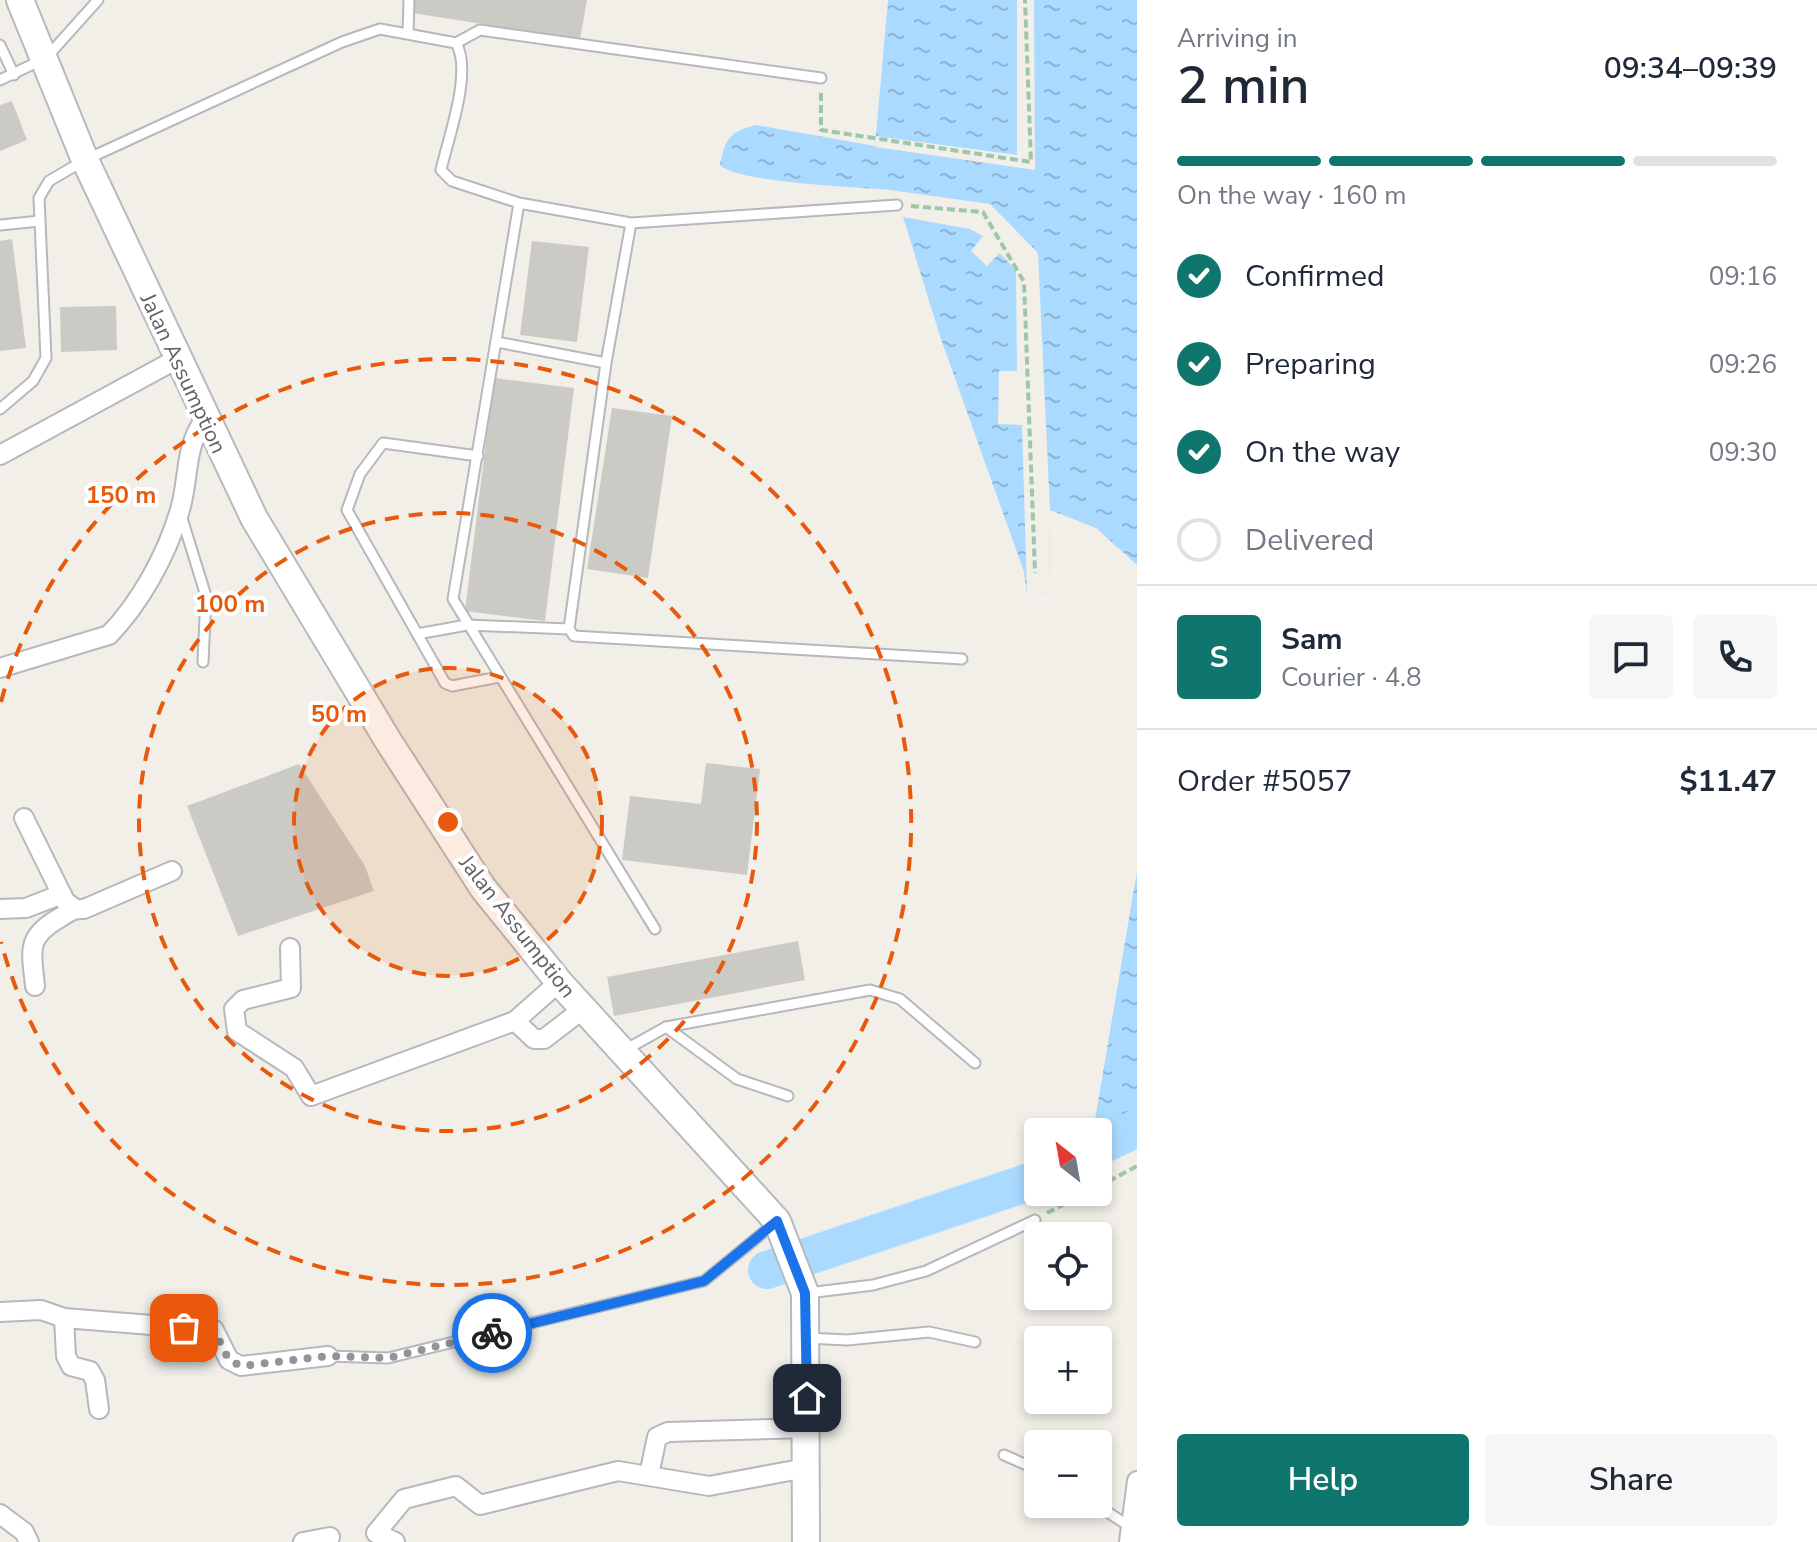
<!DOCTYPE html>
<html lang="en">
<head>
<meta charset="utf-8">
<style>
	body { margin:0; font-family:"Nunito Sans",sans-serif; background:#f6f6f7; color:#1f2937; height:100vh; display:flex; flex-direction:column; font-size:30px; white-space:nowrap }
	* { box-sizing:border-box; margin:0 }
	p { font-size:26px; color:#747a83 }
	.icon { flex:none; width:44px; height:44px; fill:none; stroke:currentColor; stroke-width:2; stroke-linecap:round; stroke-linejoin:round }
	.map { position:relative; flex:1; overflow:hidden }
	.sheet { display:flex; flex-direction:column; background:#fff; width:680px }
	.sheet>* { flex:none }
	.needle { width:52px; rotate:329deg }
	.buttons { position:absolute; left:1024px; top:1118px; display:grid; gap:16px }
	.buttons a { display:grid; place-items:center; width:88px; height:88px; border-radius:8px; background:#fff; box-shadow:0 4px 12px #0003; font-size:40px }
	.pin { position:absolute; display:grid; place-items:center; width:68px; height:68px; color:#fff; margin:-34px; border-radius:16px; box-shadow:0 4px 12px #0006 }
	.courier { position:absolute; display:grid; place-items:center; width:80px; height:80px; margin:-40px; border:6px solid #1a73e8; border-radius:50%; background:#fff; color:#222; box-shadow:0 2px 10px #0007 }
	.overview em { font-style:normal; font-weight:600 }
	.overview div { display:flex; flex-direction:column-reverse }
	.overview { display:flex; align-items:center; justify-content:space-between; height:136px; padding:0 40px }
	h1 { font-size:52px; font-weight:600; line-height:60px }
	.bar { display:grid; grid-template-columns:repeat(4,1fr); gap:12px 8px; align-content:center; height:96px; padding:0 40px }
	.bar i { height:10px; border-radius:6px; background:#e0e1e3 }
	.bar .active { background:#0f766e }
	.bar p { grid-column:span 4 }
	.line { display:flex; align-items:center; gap:20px; padding:0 40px; border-top:2px solid #e0e1e3 }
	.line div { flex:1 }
	.round { display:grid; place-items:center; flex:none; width:84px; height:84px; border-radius:8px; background:#f6f6f7 }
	ol { padding:0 40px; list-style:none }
	li { display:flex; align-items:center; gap:24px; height:88px }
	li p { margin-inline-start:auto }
	li .icon { padding:8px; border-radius:50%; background:#0f766e; color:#fff; stroke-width:4 }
	li:last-child { color:#747a83 }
	li i { width:44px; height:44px; border:4px solid #e0e1e3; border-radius:50% }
	.primary-button { display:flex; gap:16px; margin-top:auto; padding:16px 40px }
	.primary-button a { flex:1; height:92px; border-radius:8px; background:#0f766e; color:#fff; font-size:32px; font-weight:600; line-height:92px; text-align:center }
	.primary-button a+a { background:#f6f6f7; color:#1f2937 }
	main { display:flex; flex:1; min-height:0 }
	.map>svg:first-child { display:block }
	.water { fill:url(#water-ripples) }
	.pier { fill:#f1efe8 }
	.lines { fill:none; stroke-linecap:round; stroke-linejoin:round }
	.river { stroke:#aadaff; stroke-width:38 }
	.building { fill:#cccac5 }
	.lane-casing { stroke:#b5b8bc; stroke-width:13 }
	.street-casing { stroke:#b5b8bc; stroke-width:22 }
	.secondary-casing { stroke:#b6babf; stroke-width:30 }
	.path { stroke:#9cc7a9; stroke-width:4; stroke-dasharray:8 4; stroke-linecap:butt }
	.lane { stroke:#fff; stroke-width:9 }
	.street { stroke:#fff; stroke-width:18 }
	.secondary { stroke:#fff; stroke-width:26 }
	.done { stroke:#929495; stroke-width:8; stroke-dasharray:0 14.4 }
	.route { stroke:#1a73e8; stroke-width:10 }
	.ring { fill:none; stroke:#e8590c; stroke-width:4; stroke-dasharray:14 10 }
	.labels { text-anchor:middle; stroke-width:8; stroke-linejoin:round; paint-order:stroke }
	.street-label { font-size:22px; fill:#5f6368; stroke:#fff }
	.centre { fill:#e8590c; stroke:#fff; stroke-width:4 }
	.ring-label { font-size:24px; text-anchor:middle; font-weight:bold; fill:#e8590c; stroke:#fff; stroke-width:8; stroke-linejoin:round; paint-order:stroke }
</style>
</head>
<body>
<main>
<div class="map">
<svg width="1137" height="1542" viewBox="0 0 1137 1542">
	<defs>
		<pattern id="water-ripples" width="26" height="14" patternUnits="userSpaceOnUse" patternTransform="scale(2)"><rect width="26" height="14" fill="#aadaff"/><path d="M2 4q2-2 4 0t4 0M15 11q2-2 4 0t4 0" fill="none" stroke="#8eb4d2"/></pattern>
	</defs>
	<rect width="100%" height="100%" fill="#f1efe8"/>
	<path class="water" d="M888,0h249v565l-41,-37 -46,-18 -1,82 -22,3 -3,-23 -83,-233 -38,-122 -13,-27c-32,-3 -151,-7 -170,-25 5,-26 10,-34 36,-40l119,21z
		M1137,871v239l-44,22z"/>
	<path class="pier" d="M1017,0h17l1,170 -160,-23 1,-11 141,19z
		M890,190l100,14 48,49 12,257 -1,82 -22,3 -5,-170 -24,-1 1,-53h18l-1,-100 -16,-18 -13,13 -16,-15 12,-15 -13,-7 -67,-12z"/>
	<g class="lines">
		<path class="river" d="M1098,1147l39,-19
			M767,1270l271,-91"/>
	</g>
	<path class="building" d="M415,0h172l-7,39 -168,-26z
		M12,101l15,39 -27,11v-46z
		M12,239l14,109 -26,3v-110z
		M532,241l57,6 -12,95 -57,-7z
		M116,306l1,44 -56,2 -1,-45z
		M494,378l80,10 -29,233 -80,-10z
		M612,408l60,8 -24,162 -61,-9z
		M706,763l54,6 -13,106 -125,-15 8,-64 71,8z
		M299,764l66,102 9,25 -136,45 -51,-130z
		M798,941l7,39 -191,36 -7,-39z"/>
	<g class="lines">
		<g class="lane-casing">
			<path id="lane" d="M408,33l1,-33
				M456,43l24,-13 341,48
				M0,45l14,30
				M0,80l46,-22 52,-58
				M519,203l-66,396 202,330
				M631,223l-25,140 -37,266 5,7 388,23
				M0,225l40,-4
				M497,342l109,21
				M0,409l33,-28 13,-23 -7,-160 10,-17 36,-21 257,-118 38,-13 76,14c17,29 -8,95 -15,127l11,11 67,22 112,20 266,-18
				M478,456l-95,-13 -23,31 -13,36 98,173 7,3 47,-9
				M181,515l25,81 -3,66
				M417,634l50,-9 102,4
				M666,1027l71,52 51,17
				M625,1050l41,-23 204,-37 30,9 75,64
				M808,1293l65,-8 53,-14 109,-51
				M807,1338l40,2 82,-8 46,10
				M328,1356l60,2 316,-77 71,-58
				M1004,1455l34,15
				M1095,1504l37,24"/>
		</g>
		<g class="street-casing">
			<path id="street" d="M0,455l177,-96
				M0,668l109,-33c31,-32 57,-79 70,-122 11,-33 4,-65 26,-94
				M24,818l41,83 9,7
				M0,909l26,-1 36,-14
				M290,948l1,40 -48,12 -9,9 3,22 57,37 17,28 204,-75 44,-39
				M35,986c-3,-33 -10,-47 21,-66 11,-6 16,-12 28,-11l88,-38
				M515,1021l19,18h10l39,-30
				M0,1312l41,-2 23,8 150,12 15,30 12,6 87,-10
				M64,1318l2,38 5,10 19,5 5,9 4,29
				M649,1475l8,-38 11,-5 139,-4
				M0,1514l24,18 5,10
				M303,1542l27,-5
				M395,1542l-19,-9 28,-34 52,-13 24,19 138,-34 91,15 97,-18
				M1129,1542l8,-61"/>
		</g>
		<g class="secondary-casing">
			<path id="secondary" d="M20,0l65,160 169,358 133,221 96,149 76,94 218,239 28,72 1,249"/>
		</g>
		<path class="path" d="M821,93v37l210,32 -6,-162
			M911,206l72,6 41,70 11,291
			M1098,1187l39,-21
			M1047,1213l41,-21"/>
		<use href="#lane" class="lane"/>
		<use href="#street" class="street"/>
		<use href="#secondary" class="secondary"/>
	</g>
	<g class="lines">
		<path class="done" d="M184,1328l30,2 15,30 12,6 87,-10 60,2 104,-25"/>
		<path class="route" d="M492,1333l212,-52 73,-60 28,72 2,105"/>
	</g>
	<circle cx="448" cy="822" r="154" fill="#e8590c" fill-opacity=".12"/>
	<g class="ring">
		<circle cx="448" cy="822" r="154"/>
		<circle cx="448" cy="822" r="309"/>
		<path d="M1 702A463 463 0 1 1 1 942"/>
	</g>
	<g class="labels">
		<g class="street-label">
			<text transform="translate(184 373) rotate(65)" y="8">Jalan Assumption</text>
			<text transform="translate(518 926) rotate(52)" y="8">Jalan Assumption</text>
		</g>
	</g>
	<circle cx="448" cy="822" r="12" class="centre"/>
	<g class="ring-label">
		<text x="121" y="503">150 m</text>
		<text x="230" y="612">100 m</text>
		<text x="339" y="722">50 m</text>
	</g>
</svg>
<div class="buttons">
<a><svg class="needle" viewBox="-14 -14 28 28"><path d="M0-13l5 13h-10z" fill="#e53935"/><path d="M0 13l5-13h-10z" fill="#747a83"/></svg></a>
<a><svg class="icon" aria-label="locate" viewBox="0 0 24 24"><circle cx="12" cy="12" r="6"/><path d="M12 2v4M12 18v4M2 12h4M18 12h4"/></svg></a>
<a>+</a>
<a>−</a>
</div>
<div class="pin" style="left:184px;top:1328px;background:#ea580c"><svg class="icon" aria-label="bag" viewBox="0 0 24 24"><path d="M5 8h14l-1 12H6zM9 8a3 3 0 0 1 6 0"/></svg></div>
<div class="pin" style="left:807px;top:1398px;background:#1f2937"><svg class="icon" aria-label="home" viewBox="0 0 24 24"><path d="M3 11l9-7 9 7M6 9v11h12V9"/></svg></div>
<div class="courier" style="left:492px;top:1333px"><svg class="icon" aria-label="bike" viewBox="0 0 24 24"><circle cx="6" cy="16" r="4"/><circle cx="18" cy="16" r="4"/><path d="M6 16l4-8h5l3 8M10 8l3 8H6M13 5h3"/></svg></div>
</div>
<section class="sheet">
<div class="overview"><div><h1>2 min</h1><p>Arriving in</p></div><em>09:34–09:39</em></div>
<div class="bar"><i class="active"></i><i class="active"></i><i class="active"></i><i></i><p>On the way · 160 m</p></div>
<ol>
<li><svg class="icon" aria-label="check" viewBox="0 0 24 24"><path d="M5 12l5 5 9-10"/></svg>Confirmed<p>09:16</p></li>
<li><svg class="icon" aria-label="check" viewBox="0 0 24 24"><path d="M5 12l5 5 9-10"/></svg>Preparing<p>09:26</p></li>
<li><svg class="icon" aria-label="check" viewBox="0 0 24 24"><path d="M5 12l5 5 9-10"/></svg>On the way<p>09:30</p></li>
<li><i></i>Delivered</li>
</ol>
<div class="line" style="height:144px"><b class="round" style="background:#0f766e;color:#fff">S</b><div><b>Sam</b><p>Courier · 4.8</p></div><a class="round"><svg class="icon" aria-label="chat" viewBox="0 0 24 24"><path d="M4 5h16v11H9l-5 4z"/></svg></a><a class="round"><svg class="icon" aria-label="phone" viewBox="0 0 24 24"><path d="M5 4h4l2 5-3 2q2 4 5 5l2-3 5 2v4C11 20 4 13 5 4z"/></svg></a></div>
<div class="line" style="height:104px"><div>Order #5057</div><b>$11.47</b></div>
<div class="primary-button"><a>Help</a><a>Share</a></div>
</section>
</main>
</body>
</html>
